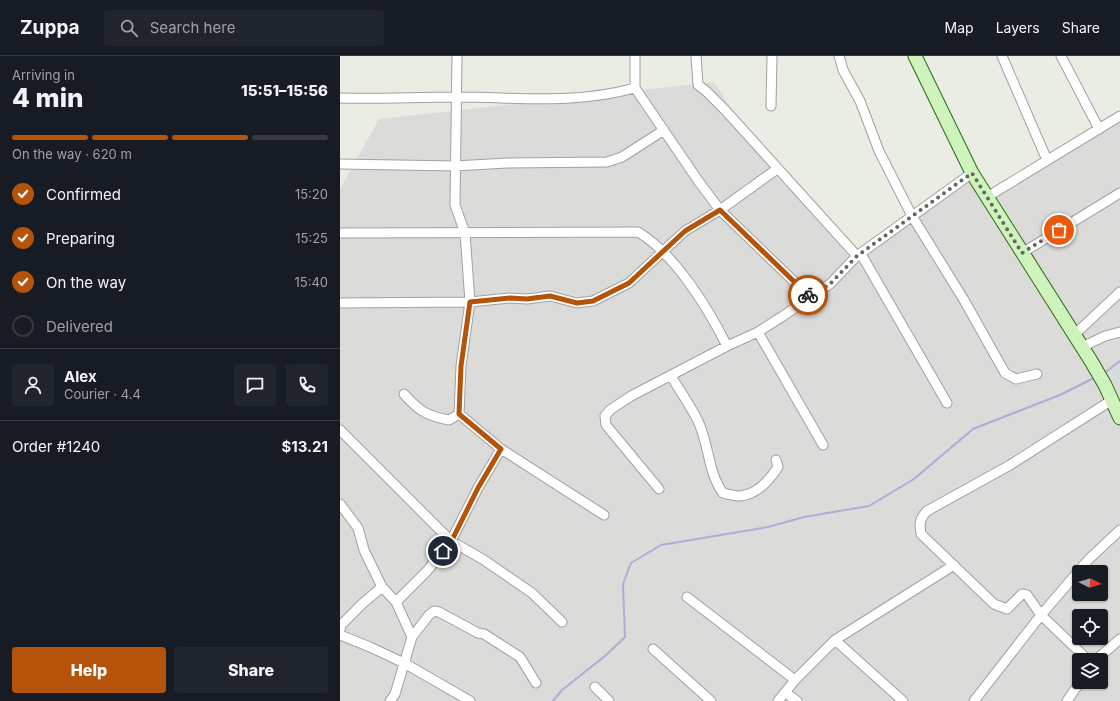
<!DOCTYPE html>
<html lang="en">
<head>
<meta charset="utf-8">
<style>
	body { margin:0; font-family:Inter,sans-serif; background:#20242c; color:#f1f3f6; height:100vh; display:flex; flex-direction:column; font-size:15px; white-space:nowrap }
	* { box-sizing:border-box; margin:0 }
	p { font-size:13px; color:#9ea1a6 }
	.icon { flex:none; width:22px; height:22px; fill:none; stroke:currentColor; stroke-width:2; stroke-linecap:round; stroke-linejoin:round }
	.map { position:relative; flex:1; overflow:hidden }
	.sheet { display:flex; flex-direction:column; background:#171b24; width:340px }
	.sheet>* { flex:none }
	.needle { width:26px; rotate:95deg }
	.tools { position:absolute; left:732px; top:509px; display:grid; gap:8px }
	.tools a { display:grid; place-items:center; width:36px; height:36px; border-radius:4px; background:#171b24; box-shadow:0 1px 3px #0004; font-size:20px }
	.pin { position:absolute; display:grid; place-items:center; width:34px; height:34px; color:#fff; margin:-17px; border:2px solid #fff; border-radius:50%; box-shadow:0 1px 4px #0007 }
	.courier { position:absolute; display:grid; place-items:center; width:40px; height:40px; margin:-20px; border:3px solid #b45309; border-radius:50%; background:#fff; color:#222; box-shadow:0 1px 5px #0007 }
	.head em { font-style:normal; font-weight:800 }
	.head div { display:flex; flex-direction:column-reverse }
	.head { display:flex; align-items:center; justify-content:space-between; height:68px; padding:0 12px }
	h1 { font-size:26px; font-weight:800; line-height:30px }
	.bar { display:grid; grid-template-columns:repeat(4,1fr); gap:6px 4px; align-content:center; height:48px; padding:0 12px }
	.bar i { height:5px; border-radius:3px; background:#363941 }
	.bar .selected { background:#b45309 }
	.bar p { grid-column:span 4 }
	.line { display:flex; align-items:center; gap:10px; padding:0 12px; border-top:1px solid #363941 }
	.line div { flex:1 }
	.round { display:grid; place-items:center; flex:none; width:42px; height:42px; border-radius:4px; background:#20242c }
	ol { padding:0 12px; list-style:none }
	li { display:flex; align-items:center; gap:12px; height:44px }
	li p { margin-inline-start:auto }
	li .icon { padding:4px; border-radius:50%; background:#b45309; color:#fff; stroke-width:4 }
	li:last-child { color:#9ea1a6 }
	li i { width:22px; height:22px; border:2px solid #363941; border-radius:50% }
	.cta { display:flex; gap:8px; margin-top:auto; padding:8px 12px }
	.cta a { flex:1; height:46px; border-radius:4px; background:#b45309; color:#fff; font-size:16px; font-weight:800; line-height:46px; text-align:center }
	.cta a+a { background:#20242c; color:#f1f3f6 }
	header { display:flex; align-items:center; gap:24px; box-sizing:border-box; height:56px; padding:0 20px; background:#171b24; border-bottom:1px solid #363941 }
	header strong { font-size:19px }
	nav { display:flex; gap:22px; margin-inline-start:auto; font-size:14px }
	.search { width:280px; height:36px; background:#20242c; display:flex; align-items:center; gap:10px; box-sizing:border-box; padding:0 14px; border-radius:4px; color:#9ea1a6; font-size:15px }
	main { display:flex; flex:1; min-height:0 }
	.map>svg:first-child { display:block }
	.residential { fill:#dbdbda; fill-rule:evenodd }
	.lines { fill:none; stroke-linecap:round; stroke-linejoin:round }
	.stream { stroke:#a9afd7; stroke-width:2 }
	.street-casing { stroke:#a1a1a1; stroke-width:11 }
	.secondary-casing { stroke:#276810; stroke-width:15 }
	.street { stroke:#fff; stroke-width:9 }
	.secondary { stroke:#cef3bd; stroke-width:13 }
	.done { stroke:#656663; stroke-width:4; stroke-dasharray:0 7.2 }
	.route { stroke:#b45309; stroke-width:5 }
</style>
</head>
<body>
<header>
<strong>Zuppa</strong>
<div class="search"><svg class="icon" aria-label="search" viewBox="0 0 24 24"><circle cx="10" cy="10" r="6"/><path d="M15 15l6 6"/></svg>Search here</div>
<nav><a>Map</a><a>Layers</a><a>Share</a></nav>
</header>
<main>
<section class="sheet">
<div class="head"><div><h1>4 min</h1><p>Arriving in</p></div><em>15:51–15:56</em></div>
<div class="bar"><i class="selected"></i><i class="selected"></i><i class="selected"></i><i></i><p>On the way · 620 m</p></div>
<ol>
<li><svg class="icon" aria-label="check" viewBox="0 0 24 24"><path d="M5 12l5 5 9-10"/></svg>Confirmed<p>15:20</p></li>
<li><svg class="icon" aria-label="check" viewBox="0 0 24 24"><path d="M5 12l5 5 9-10"/></svg>Preparing<p>15:25</p></li>
<li><svg class="icon" aria-label="check" viewBox="0 0 24 24"><path d="M5 12l5 5 9-10"/></svg>On the way<p>15:40</p></li>
<li><i></i>Delivered</li>
</ol>
<div class="line" style="height:72px"><a class="round"><svg class="icon" aria-label="person" viewBox="0 0 24 24"><circle cx="12" cy="8" r="4"/><path d="M4 21q1-7 8-7t8 7"/></svg></a><div><b>Alex</b><p>Courier · 4.4</p></div><a class="round"><svg class="icon" aria-label="chat" viewBox="0 0 24 24"><path d="M4 5h16v11H9l-5 4z"/></svg></a><a class="round"><svg class="icon" aria-label="phone" viewBox="0 0 24 24"><path d="M5 4h4l2 5-3 2q2 4 5 5l2-3 5 2v4C11 20 4 13 5 4z"/></svg></a></div>
<div class="line" style="height:52px"><div>Order #1240</div><b>$13.21</b></div>
<div class="cta"><a>Help</a><a>Share</a></div>
</section>
<div class="map">
<svg width="780" height="645" viewBox="0 0 780 645">
	<rect width="100%" height="100%" fill="#eaede4"/>
	<path class="residential" d="M374,26l39,60 101,113 113,-79 22,18 131,-78v585h-780v-512l39,-70zM739,516h22v22h-22zM739,560h22v22h-22zM739,604h22v22h-22z"/>
	<g class="lines">
		<path class="stream" d="M763,318l17,-13
			M213,645l9,-11 43,-34 20,-19 -2,-53 8,-21 30,-18 107,-18 36,-10 65,-11 45,-27 59,-50 87,-34 36,-18"/>
		<g class="street-casing">
			<path id="street" d="M117,0l-2,149 10,28 5,69 -9,64 -2,48
				M295,0v32l64,94 21,28 90,87
				M356,0l2,29 8,6 20,20 131,145
				M499,0l4,14 17,31 19,50 33,65 52,84 41,73 11,6 21,-5
				M662,0l45,104
				M721,0l38,73
				M0,42c39,1 77,-1 116,-1 64,0 115,8 179,-9
				M431,50l1,-50
				M0,108l115,2 52,-3 100,-1 15,-5 42,-27
				M647,141l133,-81
				M0,177l298,-1c37,22 70,76 89,114
				M682,197l98,-60
				M521,198l86,149
				M0,247l130,-1 39,-4 18,1 23,-3 27,7 16,-2 36,-18 56,-52 35,-21 57,-41
				M418,276l65,113
				M734,279l46,-43
				M742,291l23,-11 15,-4
				M331,320c9,15 19,29 27,45 11,23 10,52 25,72 5,1 11,3 16,3 17,-1 30,-15 39,-29l-2,-7
				M64,338c15,17 23,22 45,26l10,-6
				M119,358l42,35 103,66
				M0,374l111,111 33,19 48,33 30,29
				M319,433l-53,-64 -1,-9 5,-6 21,-14 96,-50 31,-14 25,-16 47,-32 27,-28 115,-83
				M0,448l18,24 6,22 18,37
				M347,541l108,83
				M0,574l1,-5 21,-21 20,-17 14,15
				M0,579l30,12 34,16 66,38
				M72,581l17,-22 5,-4 5,1 39,21 6,1 36,23 16,26
				M495,584l68,61
				M313,593l58,52
				M748,604l-47,-45 -14,-20 -5,-1 -15,15 -13,-5 -73,-70c-2,-11 -1,-16 6,-23l83,-46 102,-65
				M756,604l24,-21
				M255,631l14,14
				M446,637l11,8
				M50,645l5,-7 17,-57 -16,-35 31,-31 24,-30 27,-53 23,-39
				M438,645l17,-21 40,-40 119,-75
				M634,645l67,-86 48,-56 31,-29
				M727,645l13,-19"/>
		</g>
		<g class="secondary-casing">
			<path id="secondary" d="M575,0l57,117 119,188 14,24 15,33"/>
		</g>
		<use href="#street" class="street"/>
		<use href="#secondary" class="secondary"/>
	</g>
	<g class="lines">
		<path class="done" d="M468,239l2,2 20,-13 27,-28 115,-83 50,80 37,-23"/>
		<path class="route" d="M103,495l8,-9 27,-54 23,-39 -42,-35 2,-48 9,-64 40,-4 17,1 23,-3 27,7 16,-2 36,-18 56,-52 35,-21 88,85"/>
	</g>
</svg>
<div class="tools">
<a><svg class="needle" viewBox="-14 -14 28 28"><path d="M0-13l5 13h-10z" fill="#e53935"/><path d="M0 13l5-13h-10z" fill="#9ea1a6"/></svg></a>
<a><svg class="icon" aria-label="locate" viewBox="0 0 24 24"><circle cx="12" cy="12" r="6"/><path d="M12 2v4M12 18v4M2 12h4M18 12h4"/></svg></a>
<a><svg class="icon" aria-label="layers" viewBox="0 0 24 24"><path d="M12 4l9 5-9 5-9-5zM3 14l9 5 9-5"/></svg></a>
</div>
<div class="pin" style="left:719px;top:174px;background:#ea580c"><svg class="icon" aria-label="bag" viewBox="0 0 24 24"><path d="M5 8h14l-1 12H6zM9 8a3 3 0 0 1 6 0"/></svg></div>
<div class="pin" style="left:103px;top:495px;background:#1f2937"><svg class="icon" aria-label="home" viewBox="0 0 24 24"><path d="M3 11l9-7 9 7M6 9v11h12V9"/></svg></div>
<div class="courier" style="left:468px;top:239px"><svg class="icon" aria-label="bike" viewBox="0 0 24 24"><circle cx="6" cy="16" r="4"/><circle cx="18" cy="16" r="4"/><path d="M6 16l4-8h5l3 8M10 8l3 8H6M13 5h3"/></svg></div>
</div>
</main>
</body>
</html>
